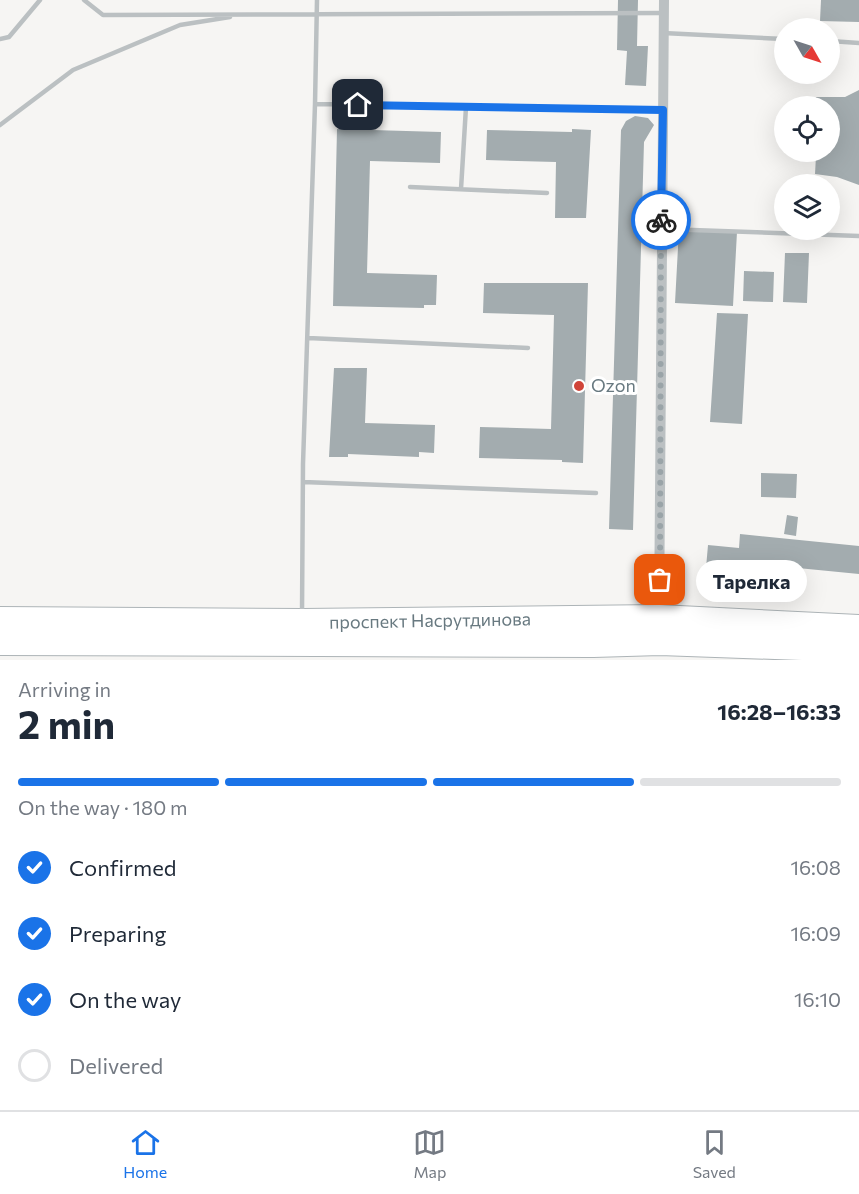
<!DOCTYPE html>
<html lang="en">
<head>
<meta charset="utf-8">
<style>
	body { margin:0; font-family:Commissioner,sans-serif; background:#f2f2f3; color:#1f2937; height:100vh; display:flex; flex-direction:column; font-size:22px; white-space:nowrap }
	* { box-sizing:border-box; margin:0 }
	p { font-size:20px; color:#747a83 }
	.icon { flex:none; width:33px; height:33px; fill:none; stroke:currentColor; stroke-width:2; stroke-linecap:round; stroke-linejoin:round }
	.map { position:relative; height:660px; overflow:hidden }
	.details { display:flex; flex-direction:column; background:#fff; flex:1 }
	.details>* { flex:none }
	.needle { width:39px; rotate:129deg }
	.fabs { position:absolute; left:774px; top:18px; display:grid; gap:12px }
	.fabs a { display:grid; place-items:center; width:66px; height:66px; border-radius:50%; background:#fff; box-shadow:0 6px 24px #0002; font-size:30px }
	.pin { position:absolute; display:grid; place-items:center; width:51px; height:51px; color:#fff; margin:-26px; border-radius:12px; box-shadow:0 3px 9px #0006 }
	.courier { position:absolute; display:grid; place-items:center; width:60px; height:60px; margin:-30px; border:4px solid #1a73e8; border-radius:50%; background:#fff; color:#222; box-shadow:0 2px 8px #0007 }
	.bubble { position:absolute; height:42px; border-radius:21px; background:#fff; box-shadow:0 6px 24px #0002; font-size:20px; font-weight:700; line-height:42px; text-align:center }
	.headline em { font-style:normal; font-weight:700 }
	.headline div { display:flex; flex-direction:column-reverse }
	.headline { display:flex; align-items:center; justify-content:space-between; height:102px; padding:0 18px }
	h1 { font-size:39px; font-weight:700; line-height:45px }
	.bar { display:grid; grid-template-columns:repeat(4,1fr); gap:9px 6px; align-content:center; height:72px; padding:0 18px }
	.bar i { height:8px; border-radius:4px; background:#e0e1e3 }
	.bar .selected { background:#1a73e8 }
	.bar p { grid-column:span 4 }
	ol { padding:0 18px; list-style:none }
	li { display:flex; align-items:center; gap:18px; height:66px }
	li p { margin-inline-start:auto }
	li .icon { padding:6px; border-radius:50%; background:#1a73e8; color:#fff; stroke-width:4 }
	li:last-child { color:#747a83 }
	li i { width:33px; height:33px; border:3px solid #e0e1e3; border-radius:50% }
	.menu { display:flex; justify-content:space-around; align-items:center; height:84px; border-top:2px solid #e0e1e3; background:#fff; font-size:16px; color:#747a83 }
	.menu a { display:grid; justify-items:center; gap:3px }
	.menu .selected { color:#1a73e8 }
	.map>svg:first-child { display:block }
	.building { fill:#a3acaf }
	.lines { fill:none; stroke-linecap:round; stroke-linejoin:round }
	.secondary-casing { stroke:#adb4b7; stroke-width:28 }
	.service { stroke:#bbc0c2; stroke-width:4.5 }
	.tertiary { stroke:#bbc0c2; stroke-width:10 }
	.secondary { stroke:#fff; stroke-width:26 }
	.done { stroke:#9aa4a8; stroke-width:6; stroke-dasharray:0 10.8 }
	.route { stroke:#1a73e8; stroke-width:8 }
	.poi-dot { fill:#d04438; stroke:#fff; stroke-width:2 }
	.labels { text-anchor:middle; stroke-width:6; stroke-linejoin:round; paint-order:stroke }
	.poi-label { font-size:18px; fill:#687980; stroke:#fff; text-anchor:start }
	.street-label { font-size:18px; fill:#687980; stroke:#fff }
</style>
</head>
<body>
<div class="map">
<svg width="859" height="660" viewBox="0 0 859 660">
	<rect width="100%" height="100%" fill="#f6f5f3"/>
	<path class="building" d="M618,0h20l-1,46h11l-2,40 -21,-1 2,-34 -10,-1z
		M821,0h38v22l-39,-1z
		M859,90v95l-22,-8 -22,-3 1,-18 -29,-1 1,-3h42v-46h-15l1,-9h29z
		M635,116l13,2 6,7 -10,17 -11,388 -24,-1 12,-399 5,-9z
		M337,129l104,3 -1,31 -70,-2 -3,112 70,2 -1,30h-12v3l-91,-2z
		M572,129l19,1 -5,88h-31l1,-56 -70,-2 1,-30 85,2z
		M679,229l58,3 -4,74 -58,-3z
		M785,253h24l-2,50 -24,-1z
		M744,271l30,1 -1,30 -30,-1z
		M484,283h104l-5,180 -21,-1v-2l-83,-2 1,-31 71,2 3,-114 -71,-2z
		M717,313l31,1 -6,110 -32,-2z
		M334,368h33l-2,55 70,2 -1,28 -15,-1v5l-71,-3v3h-19z
		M761,473l36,1 -1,24 -35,-1z
		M787,515l11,2 -2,19 -12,-2z
		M740,534l119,12v28l-122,-12 -1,8 -30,-2 2,-23 31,3z"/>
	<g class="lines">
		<g class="secondary-casing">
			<path id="secondary" d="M0,620l303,2 356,-4 200,10
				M0,642l593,2 67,-2 199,7"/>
		</g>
		<path class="service" d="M84,0l19,15 561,-2
			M663,33l121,6
			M0,39l9,-2 31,-37
			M830,41l29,2
			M315,104l2,-104
			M0,125l73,-55 107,-45 50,-8
			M410,187l137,6
			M461,189l5,-82
			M664,229l195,7
			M308,338l220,10
			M303,482l293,11
			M302,614l1,-150 12,-360 348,6"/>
		<path class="tertiary" d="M659,618l5,-618"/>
		<use href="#secondary" class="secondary"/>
	</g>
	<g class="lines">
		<path class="done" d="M660,580l1,-360"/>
		<path class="route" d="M358,105l305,5 -2,110"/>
	</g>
	<circle class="poi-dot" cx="579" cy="386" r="6"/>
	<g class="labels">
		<g class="poi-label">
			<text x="591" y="392">Ozon</text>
		</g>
		<g class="street-label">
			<text transform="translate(430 621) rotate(-1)" y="6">проспект Насрутдинова</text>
		</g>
	</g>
</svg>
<div class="fabs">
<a><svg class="needle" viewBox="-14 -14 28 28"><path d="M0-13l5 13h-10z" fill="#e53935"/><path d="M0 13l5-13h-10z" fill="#747a83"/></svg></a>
<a><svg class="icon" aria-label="locate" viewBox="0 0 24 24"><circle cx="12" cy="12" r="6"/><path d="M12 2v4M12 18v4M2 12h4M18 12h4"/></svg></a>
<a><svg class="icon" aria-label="layers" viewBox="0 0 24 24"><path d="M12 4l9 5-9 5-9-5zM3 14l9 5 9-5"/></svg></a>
</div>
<div class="pin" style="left:660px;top:580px;background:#ea580c"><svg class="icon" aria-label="bag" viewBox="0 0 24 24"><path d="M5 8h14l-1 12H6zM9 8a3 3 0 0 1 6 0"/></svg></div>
<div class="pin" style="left:358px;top:105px;background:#1f2937"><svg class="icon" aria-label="home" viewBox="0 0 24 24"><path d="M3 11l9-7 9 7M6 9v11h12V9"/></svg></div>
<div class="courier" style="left:661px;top:220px"><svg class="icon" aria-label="bike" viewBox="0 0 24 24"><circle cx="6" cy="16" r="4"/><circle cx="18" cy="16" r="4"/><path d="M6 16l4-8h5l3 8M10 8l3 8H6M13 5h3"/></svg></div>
<div class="bubble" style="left:696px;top:560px;width:111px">Тарелка</div>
</div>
<section class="details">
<div class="headline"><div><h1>2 min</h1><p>Arriving in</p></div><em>16:28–16:33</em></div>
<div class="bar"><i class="selected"></i><i class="selected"></i><i class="selected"></i><i></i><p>On the way · 180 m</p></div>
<ol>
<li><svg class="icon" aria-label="check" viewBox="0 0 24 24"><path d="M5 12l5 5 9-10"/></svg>Confirmed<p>16:08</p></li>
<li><svg class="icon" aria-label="check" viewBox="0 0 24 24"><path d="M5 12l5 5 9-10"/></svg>Preparing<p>16:09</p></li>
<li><svg class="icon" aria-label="check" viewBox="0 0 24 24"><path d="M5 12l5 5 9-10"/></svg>On the way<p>16:10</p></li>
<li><i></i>Delivered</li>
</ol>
</section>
<nav class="menu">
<a class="selected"><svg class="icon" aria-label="home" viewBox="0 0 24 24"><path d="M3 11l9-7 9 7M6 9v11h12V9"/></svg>Home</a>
<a><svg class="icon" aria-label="map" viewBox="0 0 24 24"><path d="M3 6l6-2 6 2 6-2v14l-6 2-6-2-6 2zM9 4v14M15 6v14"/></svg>Map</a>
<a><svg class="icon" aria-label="saved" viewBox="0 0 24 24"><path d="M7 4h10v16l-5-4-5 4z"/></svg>Saved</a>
</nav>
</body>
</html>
